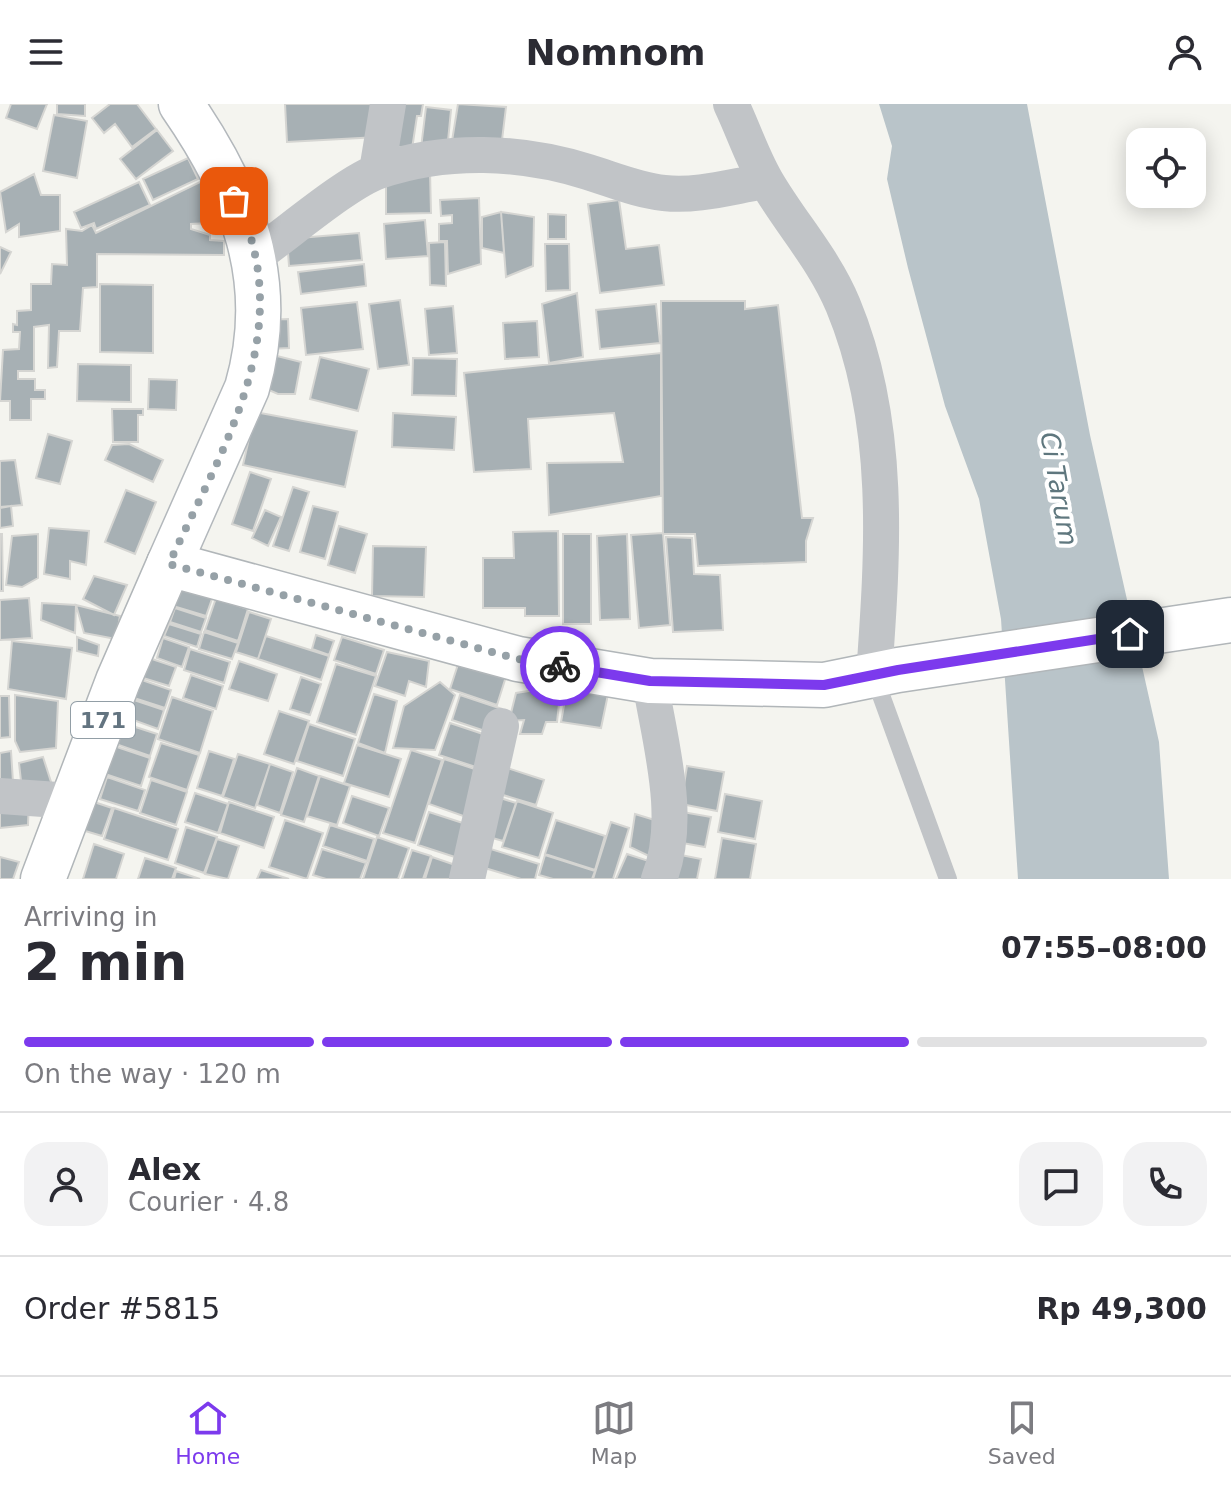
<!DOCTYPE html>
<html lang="en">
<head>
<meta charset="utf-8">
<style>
	body { margin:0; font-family:"DejaVu Sans",sans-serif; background:#f2f2f3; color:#2b2b33; height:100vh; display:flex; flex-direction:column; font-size:30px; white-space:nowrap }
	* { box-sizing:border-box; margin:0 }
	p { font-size:26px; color:#7c7c81 }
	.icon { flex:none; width:44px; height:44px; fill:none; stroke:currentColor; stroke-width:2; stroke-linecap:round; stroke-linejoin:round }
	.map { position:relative; height:775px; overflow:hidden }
	.side { display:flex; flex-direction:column; background:#fff; flex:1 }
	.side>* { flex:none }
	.buttons { position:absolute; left:1126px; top:24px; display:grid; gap:16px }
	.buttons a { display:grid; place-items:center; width:80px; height:80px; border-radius:16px; background:#fff; box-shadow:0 4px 20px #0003; font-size:40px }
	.pin { position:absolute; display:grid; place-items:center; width:68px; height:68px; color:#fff; margin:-34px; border-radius:16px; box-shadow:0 4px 12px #0006 }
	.courier { position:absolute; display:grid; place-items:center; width:80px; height:80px; margin:-40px; border:6px solid #7c3aed; border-radius:50%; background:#fff; color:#222; box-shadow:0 2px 10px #0007 }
	.summary em { font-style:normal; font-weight:600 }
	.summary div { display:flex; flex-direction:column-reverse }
	.summary { display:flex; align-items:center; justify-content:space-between; height:136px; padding:0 24px }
	h1 { font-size:52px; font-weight:600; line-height:60px }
	.bar { display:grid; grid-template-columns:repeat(4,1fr); gap:12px 8px; align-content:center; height:96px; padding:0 24px }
	.bar i { height:10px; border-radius:6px; background:#e1e1e2 }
	.bar .selected { background:#7c3aed }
	.bar p { grid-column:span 4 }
	.line { display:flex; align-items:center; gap:20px; padding:0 24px; border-top:2px solid #e1e1e2 }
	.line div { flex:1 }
	.round { display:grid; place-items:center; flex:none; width:84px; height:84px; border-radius:24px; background:#f2f2f3 }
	header { display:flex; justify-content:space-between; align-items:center; height:104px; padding:0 24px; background:#fff; font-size:36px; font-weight:600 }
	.tabs { display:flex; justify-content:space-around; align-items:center; height:112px; border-top:2px solid #e1e1e2; background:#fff; font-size:22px; color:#7c7c81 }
	.tabs a { display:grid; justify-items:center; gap:4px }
	.tabs .selected { color:#7c3aed }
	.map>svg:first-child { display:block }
	.water { fill:#b9c4c9 }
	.building { fill:#a7b0b4; stroke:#d5d5d2; stroke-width:2 }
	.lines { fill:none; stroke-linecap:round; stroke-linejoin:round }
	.secondary-casing { stroke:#b3b8bc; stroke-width:47 }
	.primary-casing { stroke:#b1b6b9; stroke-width:47 }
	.lane { stroke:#c1c4c7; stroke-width:18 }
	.street { stroke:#c1c4c7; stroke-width:36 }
	.secondary { stroke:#fff; stroke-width:44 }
	.primary { stroke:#fff; stroke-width:44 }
	.done { stroke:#96a1a7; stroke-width:8; stroke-dasharray:0 14.4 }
	.route { stroke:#7c3aed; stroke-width:10 }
	.labels { text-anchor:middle; stroke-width:8; stroke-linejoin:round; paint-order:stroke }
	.shield { fill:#fff; stroke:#929ea6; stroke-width:2 }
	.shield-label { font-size:22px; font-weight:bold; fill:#637480 }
	.water-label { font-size:26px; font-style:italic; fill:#5f777e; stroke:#fff }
</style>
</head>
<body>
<header><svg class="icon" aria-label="menu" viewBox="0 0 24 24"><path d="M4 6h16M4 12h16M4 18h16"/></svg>Nomnom<svg class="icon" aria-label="person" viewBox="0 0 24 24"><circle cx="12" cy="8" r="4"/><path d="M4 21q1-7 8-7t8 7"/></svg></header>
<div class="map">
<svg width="1231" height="775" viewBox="0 0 1231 775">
	<rect width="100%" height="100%" fill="#f4f4ef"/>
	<path class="water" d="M879,0h148l63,331 69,307 10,137h-151l-17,-260 -22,-120 -34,-93 -37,-138 -21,-89 5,-33z"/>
	<path class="building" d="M11,0h36l-10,25 -31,-11z
		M57,0h28v12l-28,-2z
		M110,0h27l19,25 -24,18 -17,-23 -11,9 -12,-15z
		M285,0h91l2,33 -91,5z
		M393,0h30l-2,12h-4l-5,33 -25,-4z
		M458,0l48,3 -4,33 -50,1z
		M426,3l25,3 -4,41 -26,-3z
		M54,11l33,6 -10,57 -34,-7z
		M157,26l16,21 -37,28 -16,-20z
		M188,54l10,21 -45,21 -10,-21z
		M430,67l1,42 -45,1v-41z
		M34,70l7,21h19v36l-41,6v-13l-13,8 -6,-40z
		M202,77l1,30h6v12l-18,1v5l19,6v5l14,1v14l-127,-1v33l-14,1 -3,43h-21l-2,36 -9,1 1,-43 -15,2v44h-16v8h17v11h10v9h-14v21h-21v-19h-10l3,-51 16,-1 1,-17h-7v-8l4,1v-14l14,-1v-26h20l1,-20 15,1 -1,-36 16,2 10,-6 4,8z
		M139,78l11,23 -54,24 -2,-6 -13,5 -7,-16z
		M479,94l2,66 -33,10 -1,-33h-8v-17l13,-1v-8l-11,1 -1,-16z
		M619,96l7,49 33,-4 5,40 -64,8 -12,-89z
		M501,108l33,5 -1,49 -27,11z
		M501,108l3,41 -22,-5v-31z
		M548,110l18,1v24h-18z
		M425,116l3,36 -42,3 -2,-35z
		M359,129l3,27 -73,6 -2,-27z
		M445,138l1,44 -16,-1 -1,-42z
		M545,140h24l1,46 -24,1z
		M0,143l11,5 -11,22z
		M364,160l2,22 -65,8 -3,-22z
		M100,180l53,1v68l-53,-1z
		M577,189l6,64 -34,6 -7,-59z
		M400,196l9,65 -31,4 -9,-65z
		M661,197h84v8l33,-4 24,213h11l-7,23v21l-108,4 -3,-32h-32z
		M357,198l6,47 -57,6 -5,-47z
		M656,200l4,39 -60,6 -4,-39z
		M453,202l4,47 -28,2 -4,-46z
		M288,215l1,29 -21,1 -1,-29z
		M537,217l2,36 -34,2 -2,-36z
		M661,249v143l-112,19 -2,-52 76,-1 -9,-49 -86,6 3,50 -57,3 -10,-99z
		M269,250l32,8 -6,32h-17l-14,-6z
		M320,253l49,12 -11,42 -48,-12z
		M413,254l44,1 -1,37 -44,-1z
		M78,260l53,1v37l-54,-1z
		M149,275l28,1 -1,30 -28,-1z
		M112,305h31v6h-5v27h-25z
		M255,308l102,19 -12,56 -102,-22z
		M393,309l63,4 -2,33 -62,-3z
		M48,330l24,7 -12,43 -24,-6z
		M129,340l34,16 -10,22 -48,-22 7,-15z
		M15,356l7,45 -22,2v-46z
		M250,368l21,7 -18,52 -21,-7z
		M293,383l16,5 -20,59 -16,-5z
		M126,386l30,12 -21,52 -30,-12z
		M11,402l2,20 -13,2v-20z
		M313,402l25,6 -13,47 -25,-7z
		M265,406l16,7 -13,29 -16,-8z
		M339,422l28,8 -12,39 -27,-8z
		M49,424l40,3 -3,34 -16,-4v18l-26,-5z
		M558,427l1,85h-34v-8h-42v-50h31l-1,-26z
		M663,429l7,92 -31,3 -8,-93z
		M0,430h2l1,57h-3z
		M38,430v44l-16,9 -16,-2 6,-49z
		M563,430h28v90h-28z
		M627,430l3,85 -30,1 -3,-84z
		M666,433l26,1 2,36 26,1 3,55 -50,2z
		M373,442l53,1 -2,50 -52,-1z
		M94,472l33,9 -13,30 -31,-16z
		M180,482l33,10 -7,20 -33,-10z
		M29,494l3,40 -32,2v-40z
		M216,494l32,11 -10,32 -33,-11z
		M42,499l34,2 -1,28 -34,-13z
		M76,501l44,11 -4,23 -32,-6z
		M175,504l31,10 -5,14 -31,-10z
		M249,508l22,7 -13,40 -22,-7z
		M169,520l32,10 -4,13 -33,-11z
		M204,528l34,11 -6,16 -33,-10z
		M316,531l18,6 -5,14 -17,-6z
		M266,532l63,20 -8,24 -63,-21z
		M77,533l22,8 -1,11 -21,-5z
		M342,533l42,13 -8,24 -42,-14z
		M163,534l26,9 -7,20 -25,-9z
		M12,537l60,7 -6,51 -58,-10z
		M190,545l40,13 -6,21 -40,-13z
		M387,548l42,9 -3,26 -17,-6 -4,15 -30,-10z
		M462,548l47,15 -12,38 -47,-16z
		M146,553l30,10 -7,19 -29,-9z
		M239,557l38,13 -9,27 -39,-12z
		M336,560l40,12 -20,59 -39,-13z
		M570,568l41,8 -10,48 -40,-6z
		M191,571l32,11 -7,23 -33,-11z
		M301,573l20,7 -11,31 -20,-6z
		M139,575l32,11 -6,18 -31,-10z
		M440,578l15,13 -20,55 -42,-2 11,-42z
		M561,582l-4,36h-11l-4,12h-22l4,-14 -15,1 7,-28z
		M374,590l23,7 -12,52 -27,-10z
		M15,591l43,6 -2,47 -36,4 -5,-11z
		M460,591l42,14 -8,25 -42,-14z
		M0,592h9l1,41 -10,1z
		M172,593l41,14 -13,42 -42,-14z
		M128,594l36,12 -6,19 -36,-13z
		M279,607l30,10 -15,43 -30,-10z
		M117,617l40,13 -7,22 -40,-14z
		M450,619l45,15 -10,32 -46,-15z
		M309,620l46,15 -12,37 -46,-15z
		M105,639l45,15 -9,28 -45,-15z
		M161,639l38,12 -12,35 -38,-13z
		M357,641l44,14 -12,38 -45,-14z
		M411,646l31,10 -27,83 -32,-10z
		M11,647l2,31 -13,3v-32z
		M209,647l25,8 -12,37 -25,-8z
		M238,650l32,10 -15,44 -32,-11z
		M43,653l9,28 -30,5 -3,-27z
		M444,655l40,13 -15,46 -40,-14z
		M270,660l23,8 -13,41 -23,-8z
		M501,662l43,14 -8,25 -43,-13z
		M687,662l37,6 -7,39 -36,-7z
		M297,664l22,8 -15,46 -23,-7z
		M320,672l30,10 -13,39 -30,-9z
		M107,673l38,13 -7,21 -38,-12z
		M151,676l36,12 -11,33 -36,-12z
		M195,689l33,11 -10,29 -33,-11z
		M725,690l37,7 -7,38 -37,-7z
		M352,692l37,12 -10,28 -36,-13z
		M494,692l22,7 -13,38 -21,-6z
		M82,694l30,10 -10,28 -30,-9z
		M29,696l-1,25 -28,3v-27z
		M517,697l36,12 -14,45 -37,-11z
		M229,698l45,15 -10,31 -44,-15z
		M114,704l64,21 -10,31 -64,-21z
		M677,707l34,6 -6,30 -34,-6z
		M429,708l46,15 -11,33 -46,-15z
		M635,710l23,7 -5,37 -23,-11z
		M285,716l38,13 -16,46 -38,-12z
		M556,716l49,16 -10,34 -50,-16z
		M611,718l18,6 -16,51h-20z
		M330,721l44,14 -7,22 -44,-15z
		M186,723l31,10 -13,36 -29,-10z
		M377,733l32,11 -11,31h-35z
		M722,734l34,6 -6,35h-35z
		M217,735l22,7 -11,33 -23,-5z
		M94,740l30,10 -8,25h-33z
		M481,742l58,18 -4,15h-14l-46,-14z
		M322,745l44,14 -6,16h-34l-13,-4z
		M412,746l19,6 -8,23h-21z
		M671,749l30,6 -4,20h-31z
		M627,750l31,10 -7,15h-35z
		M545,751l50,16 -3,8h-39l-14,-4z
		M0,753l19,5 -6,17h-13z
		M432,753l32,11 -3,11h-36z
		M145,754l31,10 -4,11h-34z
		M261,766l28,9h-32z
		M176,767l24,8h-26z"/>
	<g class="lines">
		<g class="secondary-casing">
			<path id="secondary" d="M169,460l78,-176c31,-107 -5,-196 -66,-284"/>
		</g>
		<g class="primary-casing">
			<path id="primary" d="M43,775l75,-198 51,-117 349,95 132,22 174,4 74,-15 333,-50"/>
		</g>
		<path class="lane" d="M874,572l74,203"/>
		<path class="street" d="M731,0c12,25 21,53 35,77 25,43 58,78 77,124 49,118 40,246 31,371
			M377,67l11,-67
			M254,153c32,-22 93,-75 125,-86 68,-23 142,-20 209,1 26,8 49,18 76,21 33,4 69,-7 102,-12
			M650,577c10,62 33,138 9,198
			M0,692l72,5
			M467,775l34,-153"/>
		<use href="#secondary" class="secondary"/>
		<use href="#primary" class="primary"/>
	</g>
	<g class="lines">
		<path class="done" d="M234,97c6,14 16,30 19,45 29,113 -39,219 -84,318l349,95 42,7"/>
		<path class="route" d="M560,562l90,15 174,4 74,-15 232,-36"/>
	</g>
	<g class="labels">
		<rect class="shield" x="71" y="598" width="64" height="36" rx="6"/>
		<g class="shield-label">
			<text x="103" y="624">171</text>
		</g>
		<g class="water-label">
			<text transform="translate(1059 385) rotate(80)" y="9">Ci Tarum</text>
		</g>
	</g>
</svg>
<div class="buttons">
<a><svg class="icon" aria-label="locate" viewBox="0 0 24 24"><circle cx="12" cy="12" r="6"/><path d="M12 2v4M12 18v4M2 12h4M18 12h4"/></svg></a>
</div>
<div class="pin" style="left:234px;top:97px;background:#ea580c"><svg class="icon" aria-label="bag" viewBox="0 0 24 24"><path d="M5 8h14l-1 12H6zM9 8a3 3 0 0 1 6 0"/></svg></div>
<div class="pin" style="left:1130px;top:530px;background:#1f2937"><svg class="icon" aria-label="home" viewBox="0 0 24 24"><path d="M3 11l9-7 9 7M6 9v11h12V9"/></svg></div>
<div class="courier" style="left:560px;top:562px"><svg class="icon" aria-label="bike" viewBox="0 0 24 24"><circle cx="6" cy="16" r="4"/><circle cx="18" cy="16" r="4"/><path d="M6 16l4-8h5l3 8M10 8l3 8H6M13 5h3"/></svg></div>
</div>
<section class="side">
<div class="summary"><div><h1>2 min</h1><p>Arriving in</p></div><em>07:55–08:00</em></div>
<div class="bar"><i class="selected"></i><i class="selected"></i><i class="selected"></i><i></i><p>On the way · 120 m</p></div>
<div class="line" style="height:144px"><a class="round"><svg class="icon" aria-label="person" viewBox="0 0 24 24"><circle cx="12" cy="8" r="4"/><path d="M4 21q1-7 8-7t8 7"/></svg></a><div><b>Alex</b><p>Courier · 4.8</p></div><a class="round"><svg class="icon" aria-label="chat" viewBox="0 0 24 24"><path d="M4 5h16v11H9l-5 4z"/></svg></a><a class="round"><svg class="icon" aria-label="phone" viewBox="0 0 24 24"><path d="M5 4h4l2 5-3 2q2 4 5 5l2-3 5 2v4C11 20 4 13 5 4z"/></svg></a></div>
<div class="line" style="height:104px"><div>Order #5815</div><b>Rp 49,300</b></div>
</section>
<nav class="tabs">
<a class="selected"><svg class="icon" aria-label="home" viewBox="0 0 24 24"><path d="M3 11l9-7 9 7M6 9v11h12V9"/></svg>Home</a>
<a><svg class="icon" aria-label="map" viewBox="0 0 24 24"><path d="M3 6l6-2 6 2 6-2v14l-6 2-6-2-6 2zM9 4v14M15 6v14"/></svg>Map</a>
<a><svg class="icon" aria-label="saved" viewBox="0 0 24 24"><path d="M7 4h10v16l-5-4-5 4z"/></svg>Saved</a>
</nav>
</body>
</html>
